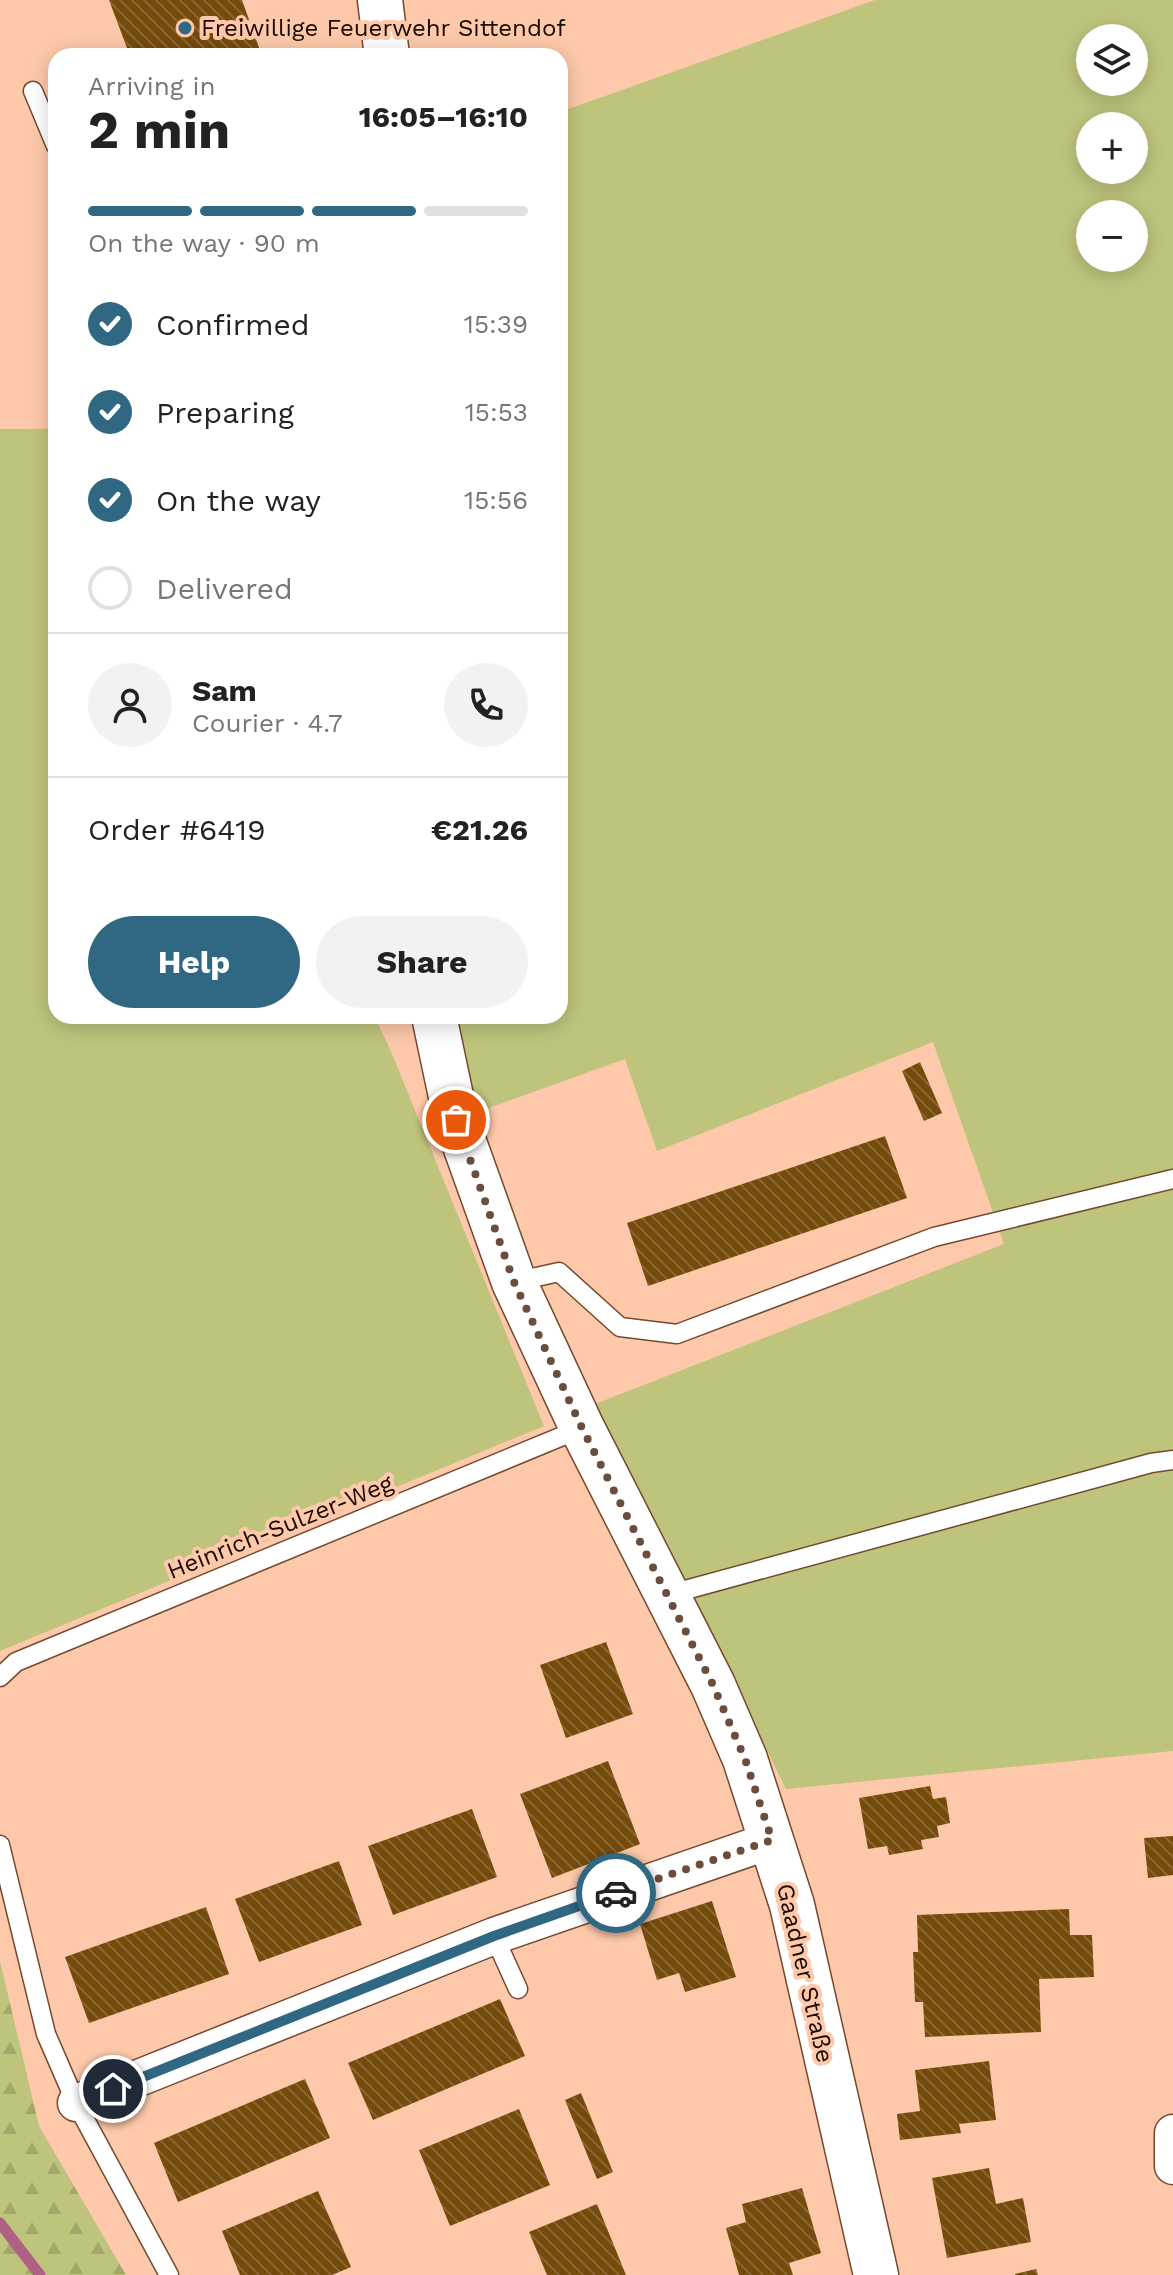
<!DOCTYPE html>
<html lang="en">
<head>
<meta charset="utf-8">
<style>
	body { margin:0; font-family:"Work Sans",sans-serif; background:#f2f2f2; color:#222; height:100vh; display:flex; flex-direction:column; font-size:30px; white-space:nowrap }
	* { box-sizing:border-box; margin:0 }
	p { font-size:26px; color:#767676 }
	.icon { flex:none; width:44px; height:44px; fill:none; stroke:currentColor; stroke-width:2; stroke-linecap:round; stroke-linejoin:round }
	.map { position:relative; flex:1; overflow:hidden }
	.sheet { position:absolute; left:48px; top:48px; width:520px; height:976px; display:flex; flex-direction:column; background:#fff; border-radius:24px; box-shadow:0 4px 20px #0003 }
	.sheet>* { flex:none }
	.controls { position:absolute; left:1076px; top:24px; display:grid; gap:16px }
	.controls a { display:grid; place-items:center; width:72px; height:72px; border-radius:50%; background:#fff; box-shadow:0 4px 20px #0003; font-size:40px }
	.pin { position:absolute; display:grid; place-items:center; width:68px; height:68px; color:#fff; margin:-34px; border:4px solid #fff; border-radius:50%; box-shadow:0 2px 8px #0007 }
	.courier { position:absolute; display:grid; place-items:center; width:80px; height:80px; margin:-40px; border:6px solid #306782; border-radius:50%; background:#fff; color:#222; box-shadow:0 2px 10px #0007 }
	.head em { font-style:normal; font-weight:700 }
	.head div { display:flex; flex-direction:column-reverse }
	.head { display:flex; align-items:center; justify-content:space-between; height:136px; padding:0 40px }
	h1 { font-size:52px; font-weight:700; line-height:60px }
	.bar { display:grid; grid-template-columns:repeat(4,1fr); gap:12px 8px; align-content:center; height:96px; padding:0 40px }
	.bar i { height:10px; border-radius:6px; background:#e0e0e0 }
	.bar .active { background:#306782 }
	.bar p { grid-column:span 4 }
	.line { display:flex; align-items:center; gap:20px; padding:0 40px; border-top:2px solid #e0e0e0 }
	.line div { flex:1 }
	.round { display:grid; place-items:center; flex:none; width:84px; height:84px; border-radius:42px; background:#f2f2f2 }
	ol { padding:0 40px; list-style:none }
	li { display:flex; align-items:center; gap:24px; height:88px }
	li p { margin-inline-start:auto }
	li .icon { padding:8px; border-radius:50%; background:#306782; color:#fff; stroke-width:4 }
	li:last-child { color:#767676 }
	li i { width:44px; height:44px; border:4px solid #e0e0e0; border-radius:50% }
	.cta { display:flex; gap:16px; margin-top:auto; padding:16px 40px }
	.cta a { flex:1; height:92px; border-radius:48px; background:#306782; color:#fff; font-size:32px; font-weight:700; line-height:92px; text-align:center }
	.cta a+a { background:#f2f2f2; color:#222 }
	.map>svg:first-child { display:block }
	.green { fill:#bfc47d; fill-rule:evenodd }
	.forest { fill:url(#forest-firs) }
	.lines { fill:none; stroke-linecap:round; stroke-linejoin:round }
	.stream { stroke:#b05f85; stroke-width:11 }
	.building { fill:url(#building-back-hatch) }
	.lane-casing { stroke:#75492e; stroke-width:21 }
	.street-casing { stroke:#75492e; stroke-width:39 }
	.secondary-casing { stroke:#75492e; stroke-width:47 }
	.lane { stroke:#fff; stroke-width:18 }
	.street { stroke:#fff; stroke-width:36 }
	.secondary { stroke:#fff; stroke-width:44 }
	.done { stroke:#6a4d3d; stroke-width:8; stroke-dasharray:0 14.4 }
	.route { stroke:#306782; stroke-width:10 }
	.poi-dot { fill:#306782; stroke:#fdc9aa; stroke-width:3 }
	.labels { text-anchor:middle; stroke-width:8; stroke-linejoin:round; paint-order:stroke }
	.poi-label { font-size:24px; fill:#1b0a02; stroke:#fdc9aa; text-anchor:start }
	.street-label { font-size:24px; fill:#1b0a02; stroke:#fdc9aa }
</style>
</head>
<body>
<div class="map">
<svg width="1173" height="2275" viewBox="0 0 1173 2275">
	<defs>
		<pattern id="forest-firs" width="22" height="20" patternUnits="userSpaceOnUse" patternTransform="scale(2)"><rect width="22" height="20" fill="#bfc47d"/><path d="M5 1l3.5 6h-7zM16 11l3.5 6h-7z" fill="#a4a76a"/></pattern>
		<pattern id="building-back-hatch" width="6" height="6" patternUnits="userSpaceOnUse" patternTransform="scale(2)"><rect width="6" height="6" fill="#754b0b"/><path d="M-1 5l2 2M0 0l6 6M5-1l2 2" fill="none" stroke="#866635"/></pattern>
	</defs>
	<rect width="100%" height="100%" fill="#fdc9aa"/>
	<path class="green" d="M875,0h298v1751l-387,38 -191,-385 409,-160 -71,-202 -276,109 -32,-92 -148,53 -19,-96h102v-904zM1090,38h44v44h-44zM1090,126h44v44h-44zM1090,214h44v44h-44z
		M0,429h56v587h318l16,33 154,377 -544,225z"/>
	<path class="forest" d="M0,1961l39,165 87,149h-126z"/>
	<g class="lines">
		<path class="stream" d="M0,2223l40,52"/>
	</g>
	<path class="building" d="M109,0h133l20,56h-132z
		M920,1062l22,51 -18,8 -22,-50z
		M885,1136l22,62 -259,88 -21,-63z
		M606,1642l27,72 -67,24 -26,-73z
		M608,1761l32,83 -88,34 -32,-84z
		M930,1786l3,13 13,-2 4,26 -13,3 2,11 -18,3 2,9 -34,6 -2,-9 -19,3 -9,-51z
		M472,1809l25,68 -104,38 -25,-69z
		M1173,1836v39l-25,3 -4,-40z
		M339,1861l23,64 -103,37 -24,-63z
		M712,1901l24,76 -51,15 -6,-19 -22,7 -17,-56z
		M206,1907l23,67 -140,49 -24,-66z
		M1069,1909l1,26h22l2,42 -55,2 2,53 -116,5 -2,-35h-8l-2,-50h5l-1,-37z
		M500,1999l25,57 -152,64 -25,-57z
		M989,2061l7,59 -37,4 2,9 -61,7 -3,-26 23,-3 -5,-41z
		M305,2079l25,59 -152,64 -24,-59z
		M581,2093l32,79 -16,7 -32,-79z
		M519,2109l31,76 -100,41 -31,-76z
		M989,2168l7,36 27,-6 8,44 -84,16 -15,-80z
		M802,2188l19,65 -32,10 4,12h-54l-13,-47 20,-6 -4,-18z
		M318,2191l33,76 -19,8h-92l-18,-44z
		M597,2204l29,71h-79l-18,-43z
		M1036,2269l2,6h-23v-1z"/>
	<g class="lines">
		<g class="lane-casing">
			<path id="lane" d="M33,91l23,55
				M514,1282l45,-10 61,55 57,7 257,-97 239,-58
				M667,1595l484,-132 22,-3
				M0,1677l16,-15 566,-234
				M0,1845l46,189 30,69 93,172
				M494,1936l24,53"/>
		</g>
		<g class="street-casing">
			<path id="street" d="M76,2103l418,-167 278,-96
				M1173,2133v33"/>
		</g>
		<g class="secondary-casing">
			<path id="secondary" d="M380,0l7,56
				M434,1016l22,104 58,162 68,146 131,257 32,74 47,146 84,370"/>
		</g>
		<use href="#lane" class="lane"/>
		<use href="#street" class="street"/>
		<use href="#secondary" class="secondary"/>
	</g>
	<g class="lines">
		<path class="done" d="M456,1120l58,162 68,146 131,257 32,74 27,81 -156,53"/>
		<path class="route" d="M113,2089l381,-153 122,-43"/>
	</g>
	<circle class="poi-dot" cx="185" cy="28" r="8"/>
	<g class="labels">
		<g class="poi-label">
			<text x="201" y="36">Freiwillige Feuerwehr Sittendof</text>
		</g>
		<g class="street-label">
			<text transform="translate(280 1527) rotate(-22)" y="8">Heinrich-Sulzer-Weg</text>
			<text transform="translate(805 1973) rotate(77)" y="8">Gaadner Straße</text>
		</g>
	</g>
</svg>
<div class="controls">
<a><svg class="icon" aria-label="layers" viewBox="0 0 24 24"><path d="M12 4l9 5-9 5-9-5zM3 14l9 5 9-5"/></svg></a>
<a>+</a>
<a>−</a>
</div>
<div class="pin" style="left:456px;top:1120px;background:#ea580c"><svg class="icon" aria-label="bag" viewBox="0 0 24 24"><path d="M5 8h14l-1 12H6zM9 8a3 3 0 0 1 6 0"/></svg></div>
<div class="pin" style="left:113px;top:2089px;background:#1f2937"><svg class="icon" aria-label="home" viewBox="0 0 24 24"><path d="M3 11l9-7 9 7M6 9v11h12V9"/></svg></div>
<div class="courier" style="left:616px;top:1893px"><svg class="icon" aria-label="car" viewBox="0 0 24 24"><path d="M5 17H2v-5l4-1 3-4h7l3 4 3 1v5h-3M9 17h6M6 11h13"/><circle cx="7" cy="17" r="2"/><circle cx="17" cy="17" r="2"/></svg></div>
<section class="sheet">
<div class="head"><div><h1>2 min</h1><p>Arriving in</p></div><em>16:05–16:10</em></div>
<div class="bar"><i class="active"></i><i class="active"></i><i class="active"></i><i></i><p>On the way · 90 m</p></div>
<ol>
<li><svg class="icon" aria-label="check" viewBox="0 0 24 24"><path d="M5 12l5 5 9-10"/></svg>Confirmed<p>15:39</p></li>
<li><svg class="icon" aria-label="check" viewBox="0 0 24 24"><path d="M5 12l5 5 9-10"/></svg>Preparing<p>15:53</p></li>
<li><svg class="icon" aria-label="check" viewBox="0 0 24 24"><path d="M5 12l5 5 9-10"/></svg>On the way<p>15:56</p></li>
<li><i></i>Delivered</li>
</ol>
<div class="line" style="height:144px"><a class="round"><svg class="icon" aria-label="person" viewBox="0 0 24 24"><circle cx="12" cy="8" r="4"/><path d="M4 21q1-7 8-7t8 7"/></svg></a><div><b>Sam</b><p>Courier · 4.7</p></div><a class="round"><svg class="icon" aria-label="phone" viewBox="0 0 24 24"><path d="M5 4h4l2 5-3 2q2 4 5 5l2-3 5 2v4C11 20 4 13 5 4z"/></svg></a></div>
<div class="line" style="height:104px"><div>Order #6419</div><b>€21.26</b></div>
<div class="cta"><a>Help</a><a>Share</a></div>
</section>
</div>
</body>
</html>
